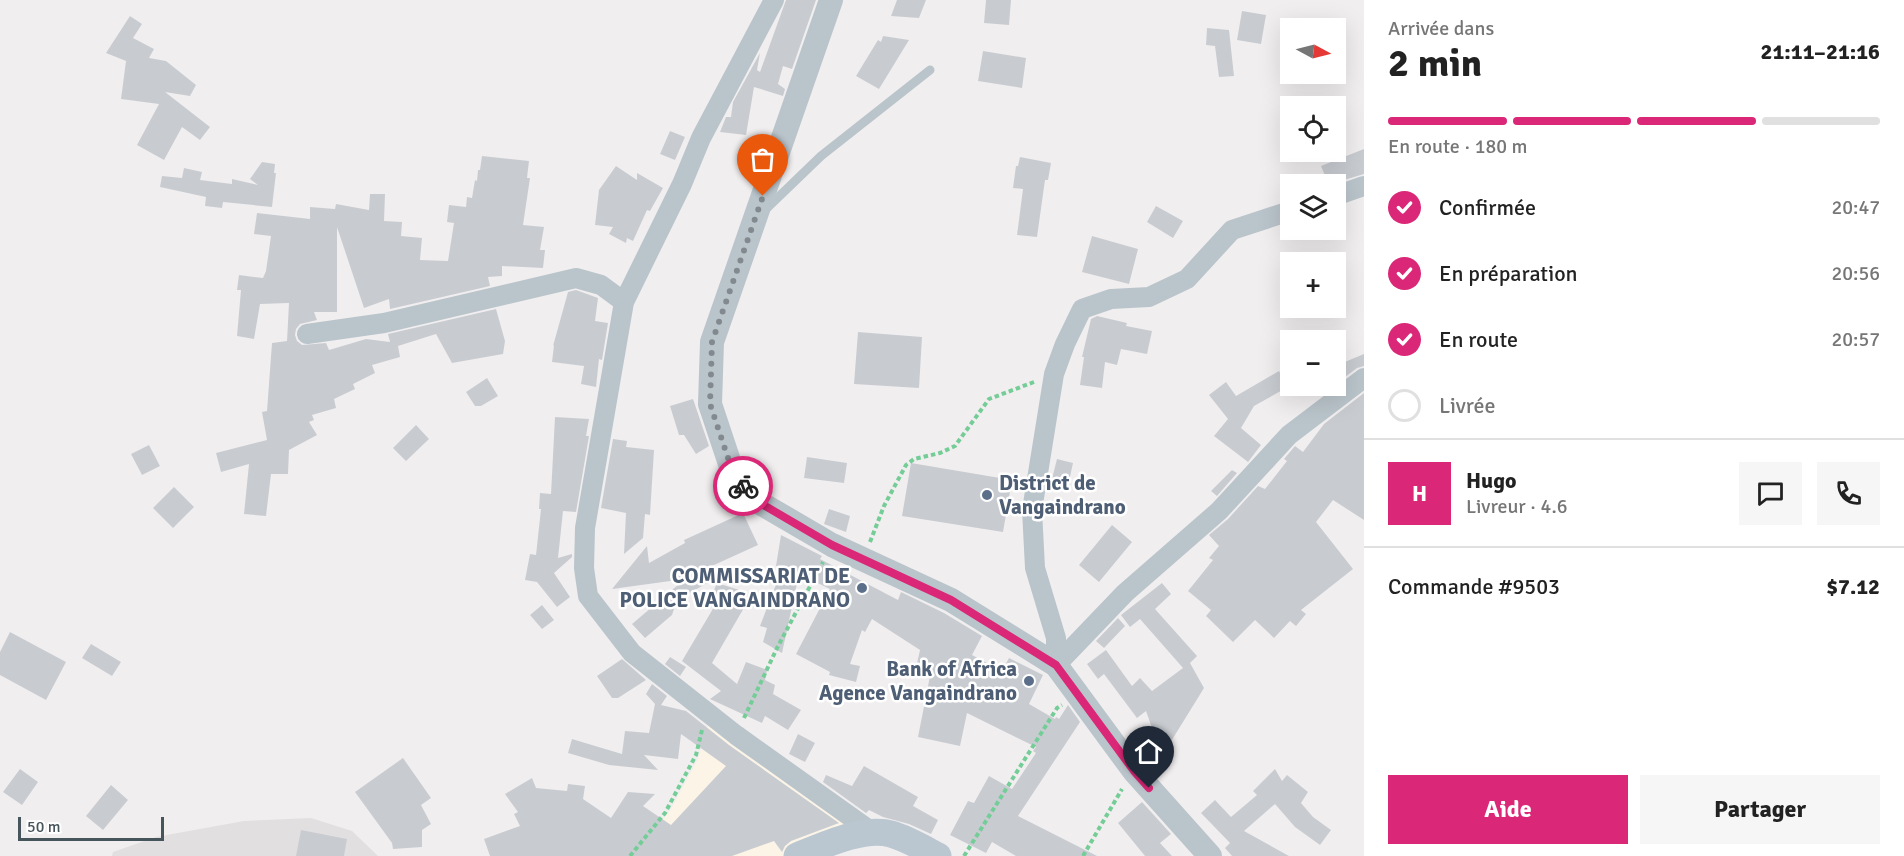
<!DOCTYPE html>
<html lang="fr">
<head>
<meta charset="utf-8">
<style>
	body { margin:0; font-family:Signika,sans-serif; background:#f6f6f6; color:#222; height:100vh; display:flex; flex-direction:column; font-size:22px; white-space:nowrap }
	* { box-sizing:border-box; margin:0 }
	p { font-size:20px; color:#767676 }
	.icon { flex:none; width:33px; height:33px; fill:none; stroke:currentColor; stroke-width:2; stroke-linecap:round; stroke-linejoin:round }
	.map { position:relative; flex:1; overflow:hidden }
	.panel { display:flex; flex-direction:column; background:#fff; width:540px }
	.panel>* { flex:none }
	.needle { width:39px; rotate:97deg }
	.tools { position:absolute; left:1280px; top:18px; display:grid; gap:12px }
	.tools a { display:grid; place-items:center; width:66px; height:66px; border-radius:0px; background:#fff; box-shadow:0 6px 24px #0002; font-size:30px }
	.scale { position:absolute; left:18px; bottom:15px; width:146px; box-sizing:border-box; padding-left:6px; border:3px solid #46545c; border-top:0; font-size:16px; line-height:21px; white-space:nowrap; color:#46545c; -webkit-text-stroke:4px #fff; paint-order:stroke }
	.pin { position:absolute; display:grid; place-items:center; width:51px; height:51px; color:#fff; margin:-62px -26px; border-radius:50% 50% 50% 0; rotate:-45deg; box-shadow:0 0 6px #0007 }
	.pin .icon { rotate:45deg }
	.courier { position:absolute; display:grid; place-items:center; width:60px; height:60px; margin:-30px; border:4px solid #db2777; border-radius:50%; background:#fff; color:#222; box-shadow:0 2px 8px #0007 }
	.overview em { font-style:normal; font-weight:800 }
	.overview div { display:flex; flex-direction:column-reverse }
	.overview { display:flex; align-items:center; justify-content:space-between; height:102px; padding:0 24px }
	h1 { font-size:39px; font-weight:800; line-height:45px }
	.bar { display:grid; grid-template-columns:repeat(4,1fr); gap:9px 6px; align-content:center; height:72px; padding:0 24px }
	.bar i { height:8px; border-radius:4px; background:#e0e0e0 }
	.bar .active { background:#db2777 }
	.bar p { grid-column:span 4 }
	.line { display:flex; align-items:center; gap:15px; padding:0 24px; border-top:2px solid #e0e0e0 }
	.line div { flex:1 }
	.round { display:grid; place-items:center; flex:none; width:63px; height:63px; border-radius:0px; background:#f6f6f6 }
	ol { padding:0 24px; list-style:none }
	li { display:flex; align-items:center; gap:18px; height:66px }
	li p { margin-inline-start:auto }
	li .icon { padding:6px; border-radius:50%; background:#db2777; color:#fff; stroke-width:4 }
	li:last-child { color:#767676 }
	li i { width:33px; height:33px; border:3px solid #e0e0e0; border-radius:50% }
	.button { display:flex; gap:12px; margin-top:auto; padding:12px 24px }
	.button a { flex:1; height:69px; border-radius:0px; background:#db2777; color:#fff; font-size:24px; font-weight:800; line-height:69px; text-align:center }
	.button a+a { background:#f6f6f6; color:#222 }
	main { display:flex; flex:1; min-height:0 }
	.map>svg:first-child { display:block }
	.commercial { fill:#fcf4e7 }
	.education { fill:#e2dfe1 }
	.building { fill:#c8ccd1 }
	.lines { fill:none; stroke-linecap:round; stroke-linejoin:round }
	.path { stroke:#74cd97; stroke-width:4; stroke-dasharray:4.5 3; stroke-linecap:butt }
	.service { stroke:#bac5cb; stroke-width:9 }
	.minor { stroke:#bac5cb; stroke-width:20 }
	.tertiary { stroke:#bac5cb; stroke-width:24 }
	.secondary { stroke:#bac7d0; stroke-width:27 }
	.done { stroke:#828a8f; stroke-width:6; stroke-dasharray:0 10.8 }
	.route { stroke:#db2777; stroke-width:8 }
	.service-dot { fill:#5c6f8a; stroke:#fff; stroke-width:2 }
	.labels { text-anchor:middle; stroke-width:5; stroke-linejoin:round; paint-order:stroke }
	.service-label { font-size:21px; font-weight:bold; fill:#4e5e75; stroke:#fff; text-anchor:end }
</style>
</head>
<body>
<main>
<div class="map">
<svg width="1364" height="856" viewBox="0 0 1364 856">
	<rect width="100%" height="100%" fill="#f1eeef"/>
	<path class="commercial" d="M710,717l144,108 -62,31h-158l37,-47 27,-50z"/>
	<path class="education" d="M311,818l41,13 26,25h-266l1,-4 43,-15 88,-16z"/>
	<path class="building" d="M786,0h30l-24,69 -9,-3 -5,18 7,5 -2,7 -29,-9 -8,48 -26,-3 6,-15h5l2,-15 27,-49 -3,17 3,2z
		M897,0h29l-7,18 -28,-2z
		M986,0h25l-2,25 -25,-2z
		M1242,11l24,4 -5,29 -24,-4z
		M130,16l12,8 -9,14 21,11 -5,9 17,3 30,24 -6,11 -25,-4 45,35 -10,13 -18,-13 -18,33 -27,-15 22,-41 -38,-5 5,-38 -20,-8z
		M1207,28l22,2 5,46 -15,1 -4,-31 -9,-1z
		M883,36l26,4 -30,49 -23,-13 22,-36 3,2z
		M983,51l43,7 -4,30 -44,-7z
		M670,131l15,6 -10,23 -15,-6z
		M1364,149v25l-20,6 -2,-3 -14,6 -7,-17z
		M482,156l47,5 -2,17h3l-7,47 21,2 -4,23h5l-2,18 -41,-2v10l-14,1 2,9 -100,23 -1,-10 -25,9 -27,-81v85h-23l3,8 -17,4 -4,5 -1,6 2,6 5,4 24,-2 3,7 37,-11 24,3 -2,-8 108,-25 9,32 -2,13 -51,9 -16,-29 -38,12 2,11 -28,8 3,8 -22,11 2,5 -21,10 2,9 -24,7 2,5 -5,2 8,13 -28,15 -1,24h-17l-5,42 -22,-2 5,-50 -28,8 -5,-19 51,-13 -5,-28 5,-1 5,-68 15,-2 2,-38 -29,1 -6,35 -17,-3 4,-46h-4l2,-15 24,3 3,-7 5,-35 -17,-2 3,-21 53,6v-12l25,2 1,-5 33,6 1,-16h15l-1,27 18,1 -1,14 21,2 -2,22 28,1 6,-38 -7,-1 2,-17 17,2 1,-10 5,1 3,-18 2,1 1,-11h2z
		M1020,157l31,6 -3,17h-3l-8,57 -20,-2 6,-46 -10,-1 3,-22h2z
		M262,162l13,2 -1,9h2l-4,34 -49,-5 -1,6 -17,-2 1,-9 -46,-10 2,-11 20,2 2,-10 18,4 -2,8 32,4v-5l26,6 -8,-6z
		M616,166l21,14v-7l26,15 -13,23 -3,-1 -14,31 -6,-3 -1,5 -17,-9 4,-7 -18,-2 4,-35z
		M1156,206l27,15 -10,17 -26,-16z
		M1092,236l46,13 -9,35 -47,-12z
		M576,290l22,8 -3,23 13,2 -6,37 -3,-1 -3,28 -15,-3 3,-18 -32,-4 2,-17 -1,1 15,-54z
		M1097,316l30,7 -1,3 26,5 -5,23 -26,-5 -4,16 -12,-3 -3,26 -22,-3 4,-28h-2l9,-38z
		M858,332l64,5 -3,51 -65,-4z
		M1364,354v12l-7,2 -20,15 -2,-17z
		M1279,371l9,16 -34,19 -13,22 20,17 -13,17 -34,-26 14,-17 -19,-24 17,-13 10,14z
		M487,378l11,18 -17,10h-6l-9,-14z
		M1364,393v127l-31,-20 -17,22 37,47 -52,41 5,4 -10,12 -6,-5 -16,17 -19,-18 -22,22 -27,-26 5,-6 -23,-19 25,-31 -4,-2 10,-12 -10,-11 19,-16 30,-33 7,3 22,-28 -3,-2 11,-13 8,6 21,-28z
		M693,399l16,47 -13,8 -12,-19h-5l-9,-29z
		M555,417l34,2 -3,17h3l-13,76 -13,-1 -5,47 14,-4v3l-18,16 16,24 -13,10 -20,-25 -12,-2 5,-26 6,1 5,-46h-2l1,-16 11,1z
		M416,425l13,14 -23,22 -13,-13z
		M613,439l14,2 -1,6 28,3 -4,65 -5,-1 -2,24 -19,16 2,-41 -25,-5z
		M149,445l11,21 -18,9 -11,-21z
		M807,457l40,6 -3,20 -40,-5z
		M1057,459l16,4 -5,23 -17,-3z
		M911,463l101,17 -9,52 -101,-16z
		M1232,470l5,3 -20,23 -6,-5z
		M174,487l20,20 -21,21 -20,-20z
		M829,509l21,7 -4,16 -22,-8z
		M743,513l15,32 -66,30 19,6 -34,19 -5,15 -27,23 -13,-14 53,-45 -73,10 35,-43 2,17 36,-20 -1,-3z
		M1112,525l20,17 -33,40 -20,-17z
		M781,535l41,21 -2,3 78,41 3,-8 43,21 38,23 -10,19 30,16 7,-13 34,17 -14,29 26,15 1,-2 3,2 9,-14 12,17 -62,94 79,40h-81l-24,-14 -6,11 -36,-18 18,-34 6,2 15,-27 23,13 24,-36 -3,-2 3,-4 -69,-34 -7,33 -42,-9 12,-61 -15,-4 5,-22 -48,-31 -7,13 -3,-2 -12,34 10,2 -4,16 -27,-7 1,-3 -34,-18 34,-65 -31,-15 -17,79 -19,-11 4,-14 -7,-2 22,-57 -6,-3z
		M717,583l35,11 -40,69 25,21 9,-22 21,8 -2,10 10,5 -2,9 28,16 -13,20 -23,-14 -3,7 -52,-24 11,-8 -39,-30 32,-54 -6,-2z
		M1162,583l9,11 -16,15 42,47 -7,7 14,25 -42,68 -16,-45 -9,7 -33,-44 -6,5 -11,-15 19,-14 26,36 8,-8 12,13 31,-23 -43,-49 -10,8 -9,-12z
		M542,605l12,15 -12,9 -12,-14z
		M1118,618l7,8 -21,22 -8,-7z
		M10,632l56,30 -20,38 -46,-25v-23z
		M91,644l30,18 -9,14 -30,-18z
		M670,657l16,10 -6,9 -15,-12z
		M622,659l24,21 -28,18h-6l-15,-22z
		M652,684l15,12 -6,9 25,6 43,34 110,78 -48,18 -6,5 -3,6 -8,-11 -42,15h-242l-6,-17 36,-13 -6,-12 4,-2 -13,-18 27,-16 4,10 31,3 1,-7 17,2 -2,13 28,19 17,-26 27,2 -12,12 28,19 55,-59 -45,-32 -3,25 -34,-4 14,15 -49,-5 -41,-12 4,-14 50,15 3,-23 24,2 6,-29 -9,-10z
		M798,734l17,9 -10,19 -16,-8z
		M403,758l28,40 -10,7 10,19 -9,6v17l-29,2 -1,-6 -37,-51z
		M864,766l54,31 -5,9 25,14 -7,14 -22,-10 -26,-7 -14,-7 -3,3 -43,-31 3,-7 26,11z
		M20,769l18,13 -16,23 -19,-13z
		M1275,769l7,12 5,-6 21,17 -7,11 12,14 18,13 -11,15 -25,-18 -20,-23 -31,27 45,25h-57l-7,-8 5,-5 -29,-30 14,-13 16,17 26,-22 -4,-4z
		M111,785l17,15 -25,30 -17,-14z
		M1142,802l29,32 -11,9 12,13h-27l-27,-33z
		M301,830l46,9 -3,17h-48z"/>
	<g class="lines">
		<path class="path" d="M870,542l14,-36 22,-41 8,-6 26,-6 15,-7 34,-47 45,-17
			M744,718l34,-72 45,-84
			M630,856l35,-43 31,-58 6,-25
			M964,856l93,-148 5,-3
			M1083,856l39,-67"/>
		<path class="service" d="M767,208l54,-52 109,-86"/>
		<path class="minor" d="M774,0l-73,138 -19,46 -58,118 -39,226 -1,40 4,28 44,57 104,82 136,97
			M1335,196l29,-10
			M307,334l77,-11 192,-45 25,7 23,17
			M1056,665v-27l-21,-70 -3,-58 22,-136 11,-30 17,-35 29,-10 38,-2 38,-18 45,-49 58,-19
			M1056,665l69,-72 94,-82 70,-76 75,-57"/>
		<path class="tertiary" d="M831,0l-119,342 -2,62 24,72 26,27 72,42 119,55 105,65 78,106 76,85"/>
		<path class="secondary" d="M797,856c25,-10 67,-30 94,-22 17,5 32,14 47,22"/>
	</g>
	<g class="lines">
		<path class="done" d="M743,486l-9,-10 -24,-72 2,-62 51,-146"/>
		<path class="route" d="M743,486l17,17 72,42 119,55 105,65 78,106 15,17"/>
	</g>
	<g class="service-dot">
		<circle cx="987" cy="495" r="6"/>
		<circle cx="862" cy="588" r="6"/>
		<circle cx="1029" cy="681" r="6"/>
	</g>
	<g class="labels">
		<g class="service-label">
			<text x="999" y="490" text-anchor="start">District de<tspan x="999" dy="24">Vangaindrano</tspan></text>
			<text x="850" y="583">COMMISSARIAT DE<tspan x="850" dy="24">POLICE VANGAINDRANO</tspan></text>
			<text x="1017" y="676">Bank of Africa<tspan x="1017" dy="24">Agence Vangaindrano</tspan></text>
		</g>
	</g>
</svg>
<div class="tools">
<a><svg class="needle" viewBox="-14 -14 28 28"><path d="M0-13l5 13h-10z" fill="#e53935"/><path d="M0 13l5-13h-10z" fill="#767676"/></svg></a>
<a><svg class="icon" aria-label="locate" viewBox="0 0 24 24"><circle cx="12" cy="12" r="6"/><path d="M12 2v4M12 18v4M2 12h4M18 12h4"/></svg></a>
<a><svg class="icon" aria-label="layers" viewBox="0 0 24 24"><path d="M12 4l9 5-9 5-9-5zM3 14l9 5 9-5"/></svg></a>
<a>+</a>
<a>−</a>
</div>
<div class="scale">50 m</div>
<div class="pin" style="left:763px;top:196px;background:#ea580c"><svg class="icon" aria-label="bag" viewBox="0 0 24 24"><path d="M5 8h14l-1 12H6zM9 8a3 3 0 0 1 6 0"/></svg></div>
<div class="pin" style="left:1149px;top:788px;background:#1f2937"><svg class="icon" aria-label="home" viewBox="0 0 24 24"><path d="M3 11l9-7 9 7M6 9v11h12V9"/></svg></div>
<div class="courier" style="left:743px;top:486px"><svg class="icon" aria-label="bike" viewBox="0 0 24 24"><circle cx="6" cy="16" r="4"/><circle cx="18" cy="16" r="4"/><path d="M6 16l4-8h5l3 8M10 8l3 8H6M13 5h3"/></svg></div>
</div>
<section class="panel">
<div class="overview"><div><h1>2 min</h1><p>Arrivée dans</p></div><em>21:11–21:16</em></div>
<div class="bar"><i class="active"></i><i class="active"></i><i class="active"></i><i></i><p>En route · 180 m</p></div>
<ol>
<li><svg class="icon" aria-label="check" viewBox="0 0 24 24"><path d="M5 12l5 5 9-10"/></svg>Confirmée<p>20:47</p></li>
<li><svg class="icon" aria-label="check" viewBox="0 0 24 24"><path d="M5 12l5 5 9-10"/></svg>En préparation<p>20:56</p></li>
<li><svg class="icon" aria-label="check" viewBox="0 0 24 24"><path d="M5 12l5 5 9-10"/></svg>En route<p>20:57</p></li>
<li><i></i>Livrée</li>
</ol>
<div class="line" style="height:108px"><b class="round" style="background:#db2777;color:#fff">H</b><div><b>Hugo</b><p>Livreur · 4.6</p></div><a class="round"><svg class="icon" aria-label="chat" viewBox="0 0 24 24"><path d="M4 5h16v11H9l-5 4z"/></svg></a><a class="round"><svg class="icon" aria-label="phone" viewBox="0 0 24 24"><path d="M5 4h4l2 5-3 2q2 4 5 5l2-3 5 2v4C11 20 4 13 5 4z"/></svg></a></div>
<div class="line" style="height:78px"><div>Commande #9503</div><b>$7.12</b></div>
<div class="button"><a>Aide</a><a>Partager</a></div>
</section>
</main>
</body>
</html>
